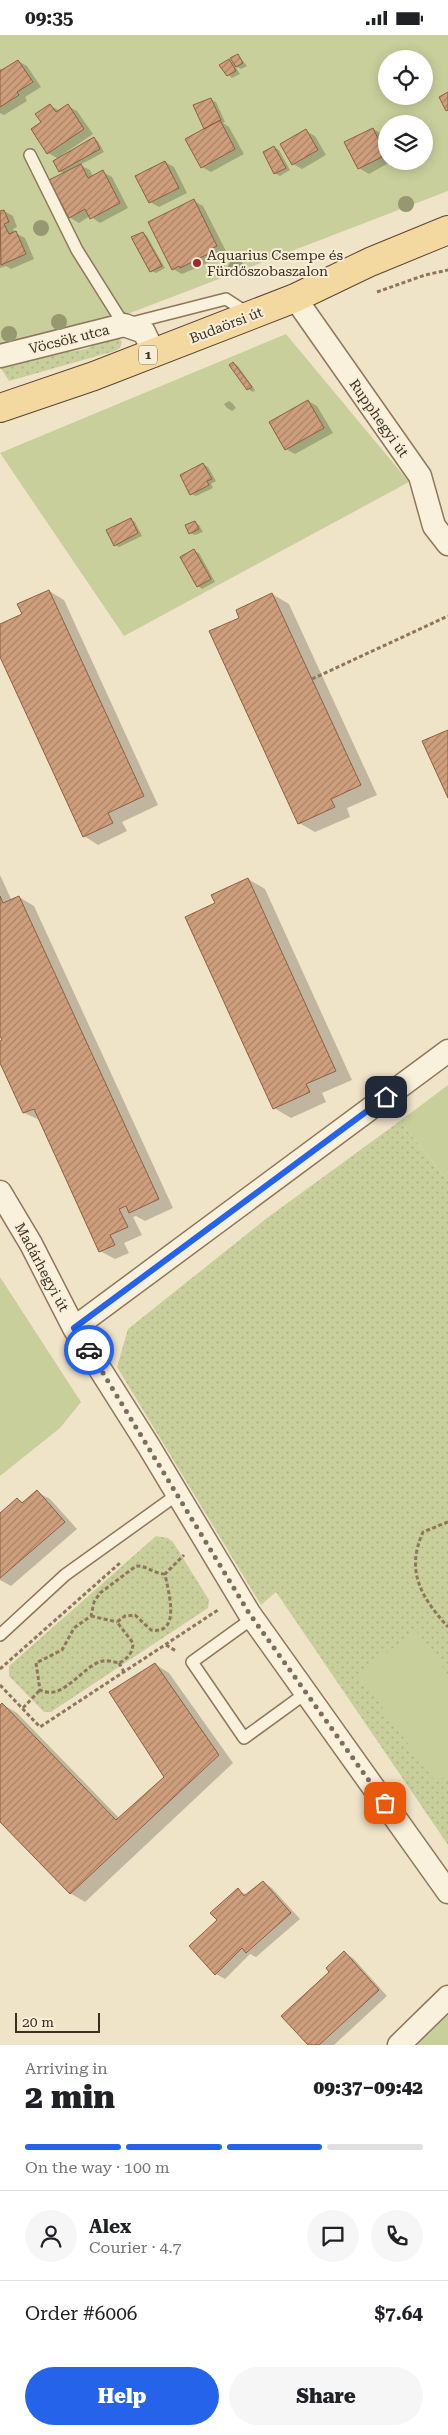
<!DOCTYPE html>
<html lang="en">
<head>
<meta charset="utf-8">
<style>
	body { margin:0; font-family:"Roboto Serif",serif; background:#f6f6f6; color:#202124; height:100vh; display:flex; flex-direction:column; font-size:19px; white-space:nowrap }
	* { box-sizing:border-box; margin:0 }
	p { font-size:16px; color:#757577 }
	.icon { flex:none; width:28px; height:28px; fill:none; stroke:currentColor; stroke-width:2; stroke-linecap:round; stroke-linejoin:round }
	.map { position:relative; height:2010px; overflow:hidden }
	.panel { display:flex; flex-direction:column; background:#fff; flex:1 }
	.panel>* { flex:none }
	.buttons { position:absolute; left:378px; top:15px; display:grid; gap:10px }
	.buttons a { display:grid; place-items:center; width:55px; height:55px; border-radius:50%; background:#fff; box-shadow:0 2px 12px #0003; font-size:25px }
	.scale { position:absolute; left:15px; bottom:12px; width:85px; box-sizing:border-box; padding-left:5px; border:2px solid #3d2e20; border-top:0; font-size:14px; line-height:18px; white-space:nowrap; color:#3d2e20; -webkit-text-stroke:4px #f7eed8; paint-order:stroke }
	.pin { position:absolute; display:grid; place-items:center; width:42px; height:42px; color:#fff; margin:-21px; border-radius:10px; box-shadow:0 2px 8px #0006 }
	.courier { position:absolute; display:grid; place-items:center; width:50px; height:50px; margin:-25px; border:4px solid #2563eb; border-radius:50%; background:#fff; color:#222; box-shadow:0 1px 6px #0007 }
	.overview em { font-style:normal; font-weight:800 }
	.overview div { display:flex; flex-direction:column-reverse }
	.overview { display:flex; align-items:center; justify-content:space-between; height:85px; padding:0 25px }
	h1 { font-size:32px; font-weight:800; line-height:38px }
	.bar { display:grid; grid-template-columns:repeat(4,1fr); gap:8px 5px; align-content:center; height:60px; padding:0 25px }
	.bar i { height:6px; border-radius:4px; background:#e0e0e0 }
	.bar .selected { background:#2563eb }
	.bar p { grid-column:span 4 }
	.line { display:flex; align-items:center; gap:12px; padding:0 25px; border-top:1px solid #e0e0e0 }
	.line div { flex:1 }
	.round { display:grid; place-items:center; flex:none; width:52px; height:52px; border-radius:26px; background:#f6f6f6 }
	.button { display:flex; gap:10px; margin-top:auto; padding:10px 25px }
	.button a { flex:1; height:58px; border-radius:30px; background:#2563eb; color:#fff; font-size:20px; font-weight:800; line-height:58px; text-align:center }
	.button a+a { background:#f6f6f6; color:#202124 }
	.status { display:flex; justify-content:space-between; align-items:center; height:35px; padding:0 25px; background:#fff; direction:ltr }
	.status svg { height:14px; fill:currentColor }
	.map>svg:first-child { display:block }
	.grass { fill:url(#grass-dots) }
	.garden { fill:#c9cf9b; fill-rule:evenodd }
	.shadow { fill:#0003 }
	.building { fill:url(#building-hatch); stroke:#8d5f41 }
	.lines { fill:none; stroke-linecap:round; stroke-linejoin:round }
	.service-casing { stroke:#8d765c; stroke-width:14 }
	.minor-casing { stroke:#8d765c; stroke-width:25 }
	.primary-casing { stroke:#5b4430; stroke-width:30 }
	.path { stroke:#8d765c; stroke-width:3; stroke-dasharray:4 2.5; stroke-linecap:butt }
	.service { stroke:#faf1dc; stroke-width:11 }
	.minor { stroke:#faf1dc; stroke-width:22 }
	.primary { stroke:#f3d9a0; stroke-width:28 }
	.tree { fill:#96986f }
	.done { stroke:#7c6e5b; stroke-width:5; stroke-dasharray:0 9 }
	.route { stroke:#2563eb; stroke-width:6 }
	.poi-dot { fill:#9e2a2b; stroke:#f7eed8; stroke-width:2 }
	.labels { text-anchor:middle; stroke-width:4; stroke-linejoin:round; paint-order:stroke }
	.shield { fill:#f7eed8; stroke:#756857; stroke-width:1 }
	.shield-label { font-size:12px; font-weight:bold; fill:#3d2e20 }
	.poi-label { font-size:14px; fill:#3d2e20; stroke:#f7eed8; text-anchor:start }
	.street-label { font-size:14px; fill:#3d2e20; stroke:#f7eed8 }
</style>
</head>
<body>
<div class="status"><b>09:35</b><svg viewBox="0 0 49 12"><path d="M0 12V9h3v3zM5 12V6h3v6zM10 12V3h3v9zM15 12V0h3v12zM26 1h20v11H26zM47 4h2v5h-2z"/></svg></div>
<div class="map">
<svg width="448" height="2010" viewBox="0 0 448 2010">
	<defs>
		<pattern id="grass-dots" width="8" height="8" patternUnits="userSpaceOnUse" patternTransform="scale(1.25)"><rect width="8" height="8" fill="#c9cf9b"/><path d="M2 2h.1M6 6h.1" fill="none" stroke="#aeb285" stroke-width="1.8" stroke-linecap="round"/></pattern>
		<pattern id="building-hatch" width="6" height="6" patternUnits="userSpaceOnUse" patternTransform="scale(1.25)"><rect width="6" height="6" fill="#cf9f7d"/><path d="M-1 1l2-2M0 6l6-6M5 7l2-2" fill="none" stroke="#a98266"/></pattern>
	</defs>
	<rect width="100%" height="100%" fill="#f0e4c8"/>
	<path class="grass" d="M119,303l3,4 -2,6 -5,3 -106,30 -9,-14 19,-7 67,-11 22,-10z
		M400,1086l48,60v664l-172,-253 -15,13 -144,-238 11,-38 139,-111z
		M156,1501l12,2 5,4 36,58 -1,8 -157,104h-7l-35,-36v-10z"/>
	<path class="garden" d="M0,0h448v156l-323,124 -125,32zM386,24h38v37h-38zM386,89h38v37h-38z
		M286,299l123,148 -285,154 -124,-183z
		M448,1050v96l-48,-60z
		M0,1242l81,125 -21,26 -60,48z
		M417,1596l31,44v99l-12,9 -78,-110z
		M448,1969v41h-47z"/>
	<path class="shadow" d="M238,20l9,11 -6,3 -6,-3 5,8 -8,4 -4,-3 1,-15 6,4z
		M18,26l9,5 14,21 -16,10 2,4 -23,14 -4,-2v-45l2,3z
		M211,65l5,2 9,20 -2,1 6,4 15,27 -33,18 -9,-5z
		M51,71l9,5 8,-5 9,5 16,23 -31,21 2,1 30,-17 4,2 6,11 -24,13 10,5 3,7 10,-5 9,5 16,31 -28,15 -10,-7 -11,7 -10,-6 -5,-43 -4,-3 -1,-12 -11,-6 -6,-30z
		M373,94l9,5 4,9v18h6l-23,13 -10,-6 -13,-25z
		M306,96l9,5 11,19 -24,14 -9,-5z
		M274,112l5,3 11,20 -10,6 -5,-3z
		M165,127l9,5 13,26 -28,14 -9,-5z
		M194,166l9,5 23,45 -7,3 2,3 -39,17 -9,-5z
		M4,176l9,5 4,11 -4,2 2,4 10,5 9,21 -23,10 -5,-3 -6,2v-55z
		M143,198l4,3 18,32 -9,5 -5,-2z
		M233,328l5,3 17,24 -2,2 -5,-3 -17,-24z
		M229,366l4,3 3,4 -4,3 -5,-3 -3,-4z
		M308,366l9,5 16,27 -38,21 -9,-5z
		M203,429l5,3 8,14 -5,3 2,4 -17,8 -5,-2z
		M131,484l4,3 7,14 -23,11 -4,-2z
		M195,487l4,3 4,7 -8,3 -5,-2z
		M194,516l5,2 16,29 -13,7 -4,-3z
		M49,556l15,9 94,205 -36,17 5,9 -29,14 -14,-9 -84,-182v-29l24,-11z
		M272,559l17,10 88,191 -30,13 3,9 -35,15 -16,-9 -58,-205z
		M0,840l12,26 7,-4 15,9 139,302 -28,13 -9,-5 -3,1 9,18 -18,8 5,10 -14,6 -15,-8 -60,-131 -16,-7 -24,-53v-18l4,-2 -4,-7z
		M248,844l17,10 87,191 -30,13 4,9 -35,16 -17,-10 -58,-205z
		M37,1457l13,7 27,30 -66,57 -11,-6v-65l18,-16 6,4z
		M155,1629l14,9 64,90 -148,139 -15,-9 -70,-73v-114l2,-2 15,9 103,106 46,-42z
		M263,1847l9,6 28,31 -44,38 -6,-3 -25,25 -9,-5 3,-54 19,-30 9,5z
		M344,1918l9,5 34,38 -53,49h-24l21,-73z"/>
	<path class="building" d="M238,19l5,9 -7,4 -6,-9z
		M229,24l7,12 -9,5 -8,-11z
		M18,25l15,22 -16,10 2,3 -19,12v-36z
		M448,57v18l-2,1 -7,-14z
		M211,63l10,22 -17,9 -11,-24z
		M50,69l6,8 12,-8 16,25 -37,25 -16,-25 10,-7 -6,-8z
		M220,85l15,29 -34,19 -16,-29z
		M373,93l13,27 -28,14 -14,-27z
		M306,94l12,21 -26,15 -12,-21z
		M94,102l6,12 -41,23 -6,-11z
		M274,111l12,22 -12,6 -11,-22z
		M165,126l14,27 -30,15 -14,-27z
		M81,129l7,14 15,-8 17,33 -30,16 -5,-10 -16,9 -20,-38z
		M194,164l23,47 -6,3 1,3 -32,16 -1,-2 -7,4 -24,-48z
		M4,175l5,12 -5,2 5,10 7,-3 10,23 -25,11 -1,-54z
		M143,197l19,34 -12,6 -19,-35z
		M233,327l19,25 -5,3 -18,-25z
		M308,365l16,28 -39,22 -16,-28z
		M203,428l9,16 -5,2 2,4 -19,10 -10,-20z
		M131,483l7,15 -24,13 -8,-16z
		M195,486l4,8 -10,5 -4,-9z
		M194,514l17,30 -14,8 -17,-30z
		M49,555l95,206 -36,17 5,10 -30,14 -83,-180v-33l22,-10 -5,-10z
		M272,558l89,192 -30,14 4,8 -37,17 -89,-193 30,-13 -3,-8z
		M448,695v68l-26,-57z
		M248,843l88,193 -30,13 4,8 -37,17 -88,-192 30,-14 -4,-8z
		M0,861l3,7 16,-7 140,303 -30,14 -3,-7 -7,3 9,18 -18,8 5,10 -16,7 -65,-143 -11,4 -23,-50v-22l2,-1 -2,-4z
		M37,1455l28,32 -65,56v-65l17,-15 5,5z
		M155,1628l64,92 -149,139 -70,-72v-117l2,-2 114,117 48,-43 -55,-85z
		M263,1846l28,32 -45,40 -4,-5 -27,27 -26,-29 28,-26 -7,-7 28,-25 6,8z
		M344,1916l35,39 -60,55h-11l-27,-29 48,-44 -3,-4z"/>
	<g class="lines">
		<g class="service-casing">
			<path id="service" d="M30,120l47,95 47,75 102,-26 23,15
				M253,1583l-61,44 52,76 62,-45
				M0,1600l65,-60 113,-81"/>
		</g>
		<g class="minor-casing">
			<path id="minor" d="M295,263l125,178 14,50 14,18
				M0,321l124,-31 20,7 10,21
				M0,1157l31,52 43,84 74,117 101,168 199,279
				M74,1293l374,-277
				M399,2010l49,-48"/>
		</g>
		<g class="primary-casing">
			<path id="primary" d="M0,373l94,-32 201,-78 75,-36 78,-32"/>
		</g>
		<path class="path" d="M377,257l48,-17 23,-5
			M312,644l136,-63
			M448,1487l-25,10c-18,40 -1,66 25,95
			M165,1539c-11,0 -19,-9 -29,-8l-36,27 -6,9 -3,14 -17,12 -12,22 -26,13 4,27c24,12 42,-25 63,-29 5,-1 11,1 16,2 8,-4 14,-10 14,-20l-16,-21 8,-6 10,-1 16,15c31,5 17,-39 14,-56l19,-19
			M91,1581l26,6
			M166,1610l10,6
			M119,1628l5,9
			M0,1634l121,-107
			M0,1650l40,42 178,-117
			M23,1673l17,-18"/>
		<use href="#service" class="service"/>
		<use href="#minor" class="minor"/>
		<use href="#primary" class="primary"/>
	</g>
	<g class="tree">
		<circle cx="406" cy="169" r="8"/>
		<circle cx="41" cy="193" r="8"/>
		<circle cx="236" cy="233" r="8"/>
		<circle cx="59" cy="287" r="8"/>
		<circle cx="9" cy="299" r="8"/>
	</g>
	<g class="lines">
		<path class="done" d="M89,1315l160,263 136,190"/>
		<path class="route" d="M89,1315l-15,-22 312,-231"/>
	</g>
	<circle class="poi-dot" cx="197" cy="228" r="5"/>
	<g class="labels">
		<rect class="shield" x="139" y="310.5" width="18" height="19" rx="4"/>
		<g class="shield-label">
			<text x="148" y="324">1</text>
		</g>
		<g class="poi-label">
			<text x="207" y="225">Aquarius Csempe és<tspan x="207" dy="16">Fürdőszobaszalon</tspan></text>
		</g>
		<g class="street-label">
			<text transform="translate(226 290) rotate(-21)" y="5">Budaörsi út</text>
			<text transform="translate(69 304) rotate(-14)" y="5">Vöcsök utca</text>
			<text transform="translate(379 383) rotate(55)" y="5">Rupphegyi út</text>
			<text transform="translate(42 1232) rotate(62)" y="5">Madárhegyi út</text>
		</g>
	</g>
</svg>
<div class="buttons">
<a><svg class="icon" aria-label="locate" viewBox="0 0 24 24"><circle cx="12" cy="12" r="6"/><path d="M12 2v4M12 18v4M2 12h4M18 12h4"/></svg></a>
<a><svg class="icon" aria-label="layers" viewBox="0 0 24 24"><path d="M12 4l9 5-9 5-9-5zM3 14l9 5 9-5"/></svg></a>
</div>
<div class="scale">20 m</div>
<div class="pin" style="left:385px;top:1768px;background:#ea580c"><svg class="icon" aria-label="bag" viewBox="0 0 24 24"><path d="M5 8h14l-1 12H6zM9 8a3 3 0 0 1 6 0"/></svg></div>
<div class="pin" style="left:386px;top:1062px;background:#1f2937"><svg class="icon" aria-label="home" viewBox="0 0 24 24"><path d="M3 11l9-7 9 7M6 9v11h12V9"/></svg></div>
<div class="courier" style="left:89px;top:1315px"><svg class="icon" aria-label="car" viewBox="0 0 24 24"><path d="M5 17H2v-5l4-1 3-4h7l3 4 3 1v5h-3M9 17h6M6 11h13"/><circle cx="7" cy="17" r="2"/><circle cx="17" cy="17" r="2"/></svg></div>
</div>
<section class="panel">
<div class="overview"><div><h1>2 min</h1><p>Arriving in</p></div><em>09:37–09:42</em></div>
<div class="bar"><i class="selected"></i><i class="selected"></i><i class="selected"></i><i></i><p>On the way · 100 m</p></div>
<div class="line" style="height:90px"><a class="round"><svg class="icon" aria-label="person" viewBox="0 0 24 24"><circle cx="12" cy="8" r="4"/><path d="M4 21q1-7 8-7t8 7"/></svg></a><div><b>Alex</b><p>Courier · 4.7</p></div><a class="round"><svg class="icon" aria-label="chat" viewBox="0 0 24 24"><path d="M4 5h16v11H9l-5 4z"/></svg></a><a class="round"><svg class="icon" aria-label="phone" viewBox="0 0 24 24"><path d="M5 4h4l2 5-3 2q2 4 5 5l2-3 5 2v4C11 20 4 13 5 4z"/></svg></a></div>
<div class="line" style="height:65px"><div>Order #6006</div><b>$7.64</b></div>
<div class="button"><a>Help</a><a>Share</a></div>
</section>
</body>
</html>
